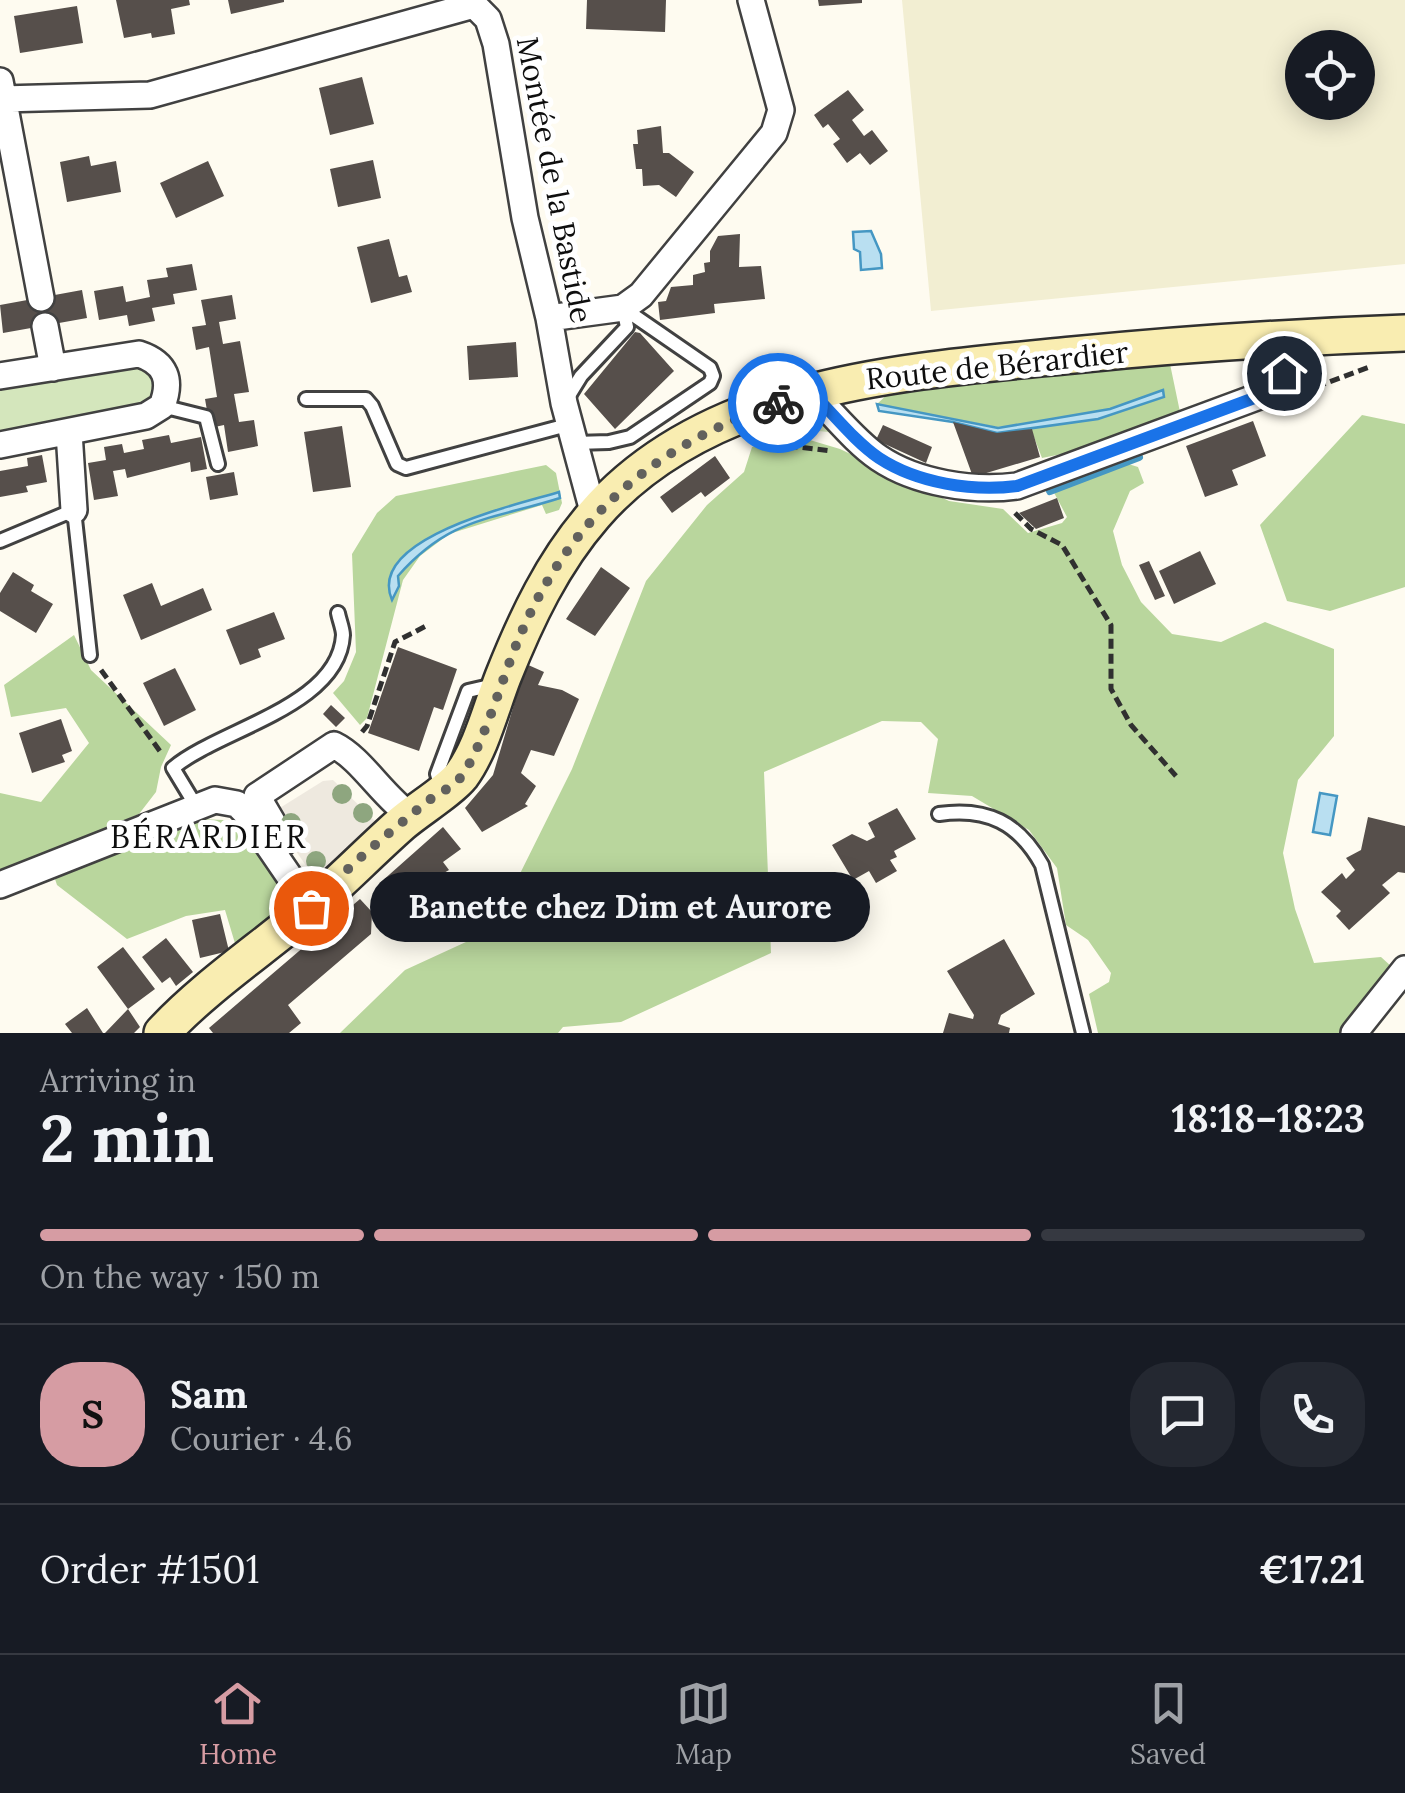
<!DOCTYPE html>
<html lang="en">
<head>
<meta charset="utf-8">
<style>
	body { margin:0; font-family:Lora,serif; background:#242831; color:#f1f3f6; height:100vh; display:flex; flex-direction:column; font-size:38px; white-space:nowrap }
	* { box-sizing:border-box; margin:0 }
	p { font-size:32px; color:#9ea1a6 }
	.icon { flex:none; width:55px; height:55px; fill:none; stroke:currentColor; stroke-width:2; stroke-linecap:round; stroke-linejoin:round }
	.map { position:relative; height:1033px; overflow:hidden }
	.side { display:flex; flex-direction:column; background:#171b24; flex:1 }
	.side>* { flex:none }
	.tools { position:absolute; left:1285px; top:30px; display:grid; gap:20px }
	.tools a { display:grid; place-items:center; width:90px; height:90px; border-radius:50%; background:#171b24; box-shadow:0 5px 25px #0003; font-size:50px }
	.pin { position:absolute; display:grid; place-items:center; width:85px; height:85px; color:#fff; margin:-42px; border:5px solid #fff; border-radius:50%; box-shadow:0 2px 10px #0007 }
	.courier { position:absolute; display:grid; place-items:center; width:100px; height:100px; margin:-50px; border:8px solid #1a73e8; border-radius:50%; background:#fff; color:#222; box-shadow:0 2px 12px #0007 }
	.bubble { position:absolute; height:70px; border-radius:35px; background:#171b24; box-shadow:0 5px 25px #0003; font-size:32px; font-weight:700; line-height:70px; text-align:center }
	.summary em { font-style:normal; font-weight:700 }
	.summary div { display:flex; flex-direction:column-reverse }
	.summary { display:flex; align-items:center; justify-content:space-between; height:170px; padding:0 40px }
	h1 { font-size:65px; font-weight:700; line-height:75px }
	.bar { display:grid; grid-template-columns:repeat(4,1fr); gap:15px 10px; align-content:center; height:120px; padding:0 40px }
	.bar i { height:12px; border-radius:8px; background:#363941 }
	.bar .current { background:#d69ca3 }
	.bar p { grid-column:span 4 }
	.line { display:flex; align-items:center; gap:25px; padding:0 40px; border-top:2px solid #363941 }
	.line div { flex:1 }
	.round { display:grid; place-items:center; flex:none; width:105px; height:105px; border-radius:40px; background:#242831 }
	.menu { display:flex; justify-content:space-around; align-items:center; height:140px; border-top:2px solid #363941; background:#171b24; font-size:28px; color:#9ea1a6 }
	.menu a { display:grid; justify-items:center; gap:5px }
	.menu .current { color:#d69ca3 }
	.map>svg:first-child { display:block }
	.farmland { fill:#f2eed2; fill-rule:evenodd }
	.green { fill:#d4e6bc }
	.forest { fill:#b9d69d }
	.plaza { fill:#eee9df }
	.water { fill:#b9dff1; stroke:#4597c3; stroke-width:2.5 }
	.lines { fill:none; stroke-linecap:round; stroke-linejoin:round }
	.stream { stroke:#4597c3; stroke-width:8 }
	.building { fill:#564f4b }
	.lane-casing { stroke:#414141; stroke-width:18 }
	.street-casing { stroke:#414141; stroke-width:30 }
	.secondary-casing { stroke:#303030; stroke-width:40 }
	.path { stroke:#303030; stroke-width:5; stroke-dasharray:10 5; stroke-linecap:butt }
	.lane { stroke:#fff; stroke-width:12 }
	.street { stroke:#fff; stroke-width:25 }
	.secondary { stroke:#f9edb1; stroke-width:35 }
	.tree { fill:#8ea67f }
	.done { stroke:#62615d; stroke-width:10; stroke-dasharray:0 18 }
	.route { stroke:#1a73e8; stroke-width:12 }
	.labels { text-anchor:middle; stroke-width:10; stroke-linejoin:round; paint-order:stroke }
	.street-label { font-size:30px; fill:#0e0e0e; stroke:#fff }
	.neighbourhood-label { font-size:32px; letter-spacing:2.5px; fill:#0e0e0e; stroke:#fff }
</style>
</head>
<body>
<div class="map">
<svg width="1405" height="1033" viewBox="0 0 1405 1033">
	<rect width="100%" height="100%" fill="#fefbf0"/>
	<path class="farmland" d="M902,0h503v264l-474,47zM1302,48h56v54h-56z"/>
	<path class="green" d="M138,363l19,14v14l-10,14 -147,27v-43z
		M803,411l20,8 13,14 -68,-8z"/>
	<path class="forest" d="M1170,364l10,48 -59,30 -79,16 -13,-34 -32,3 -120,-23 12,-11 51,-8z
		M1362,415l43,9v163l-75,24 -43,-10 -27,-76z
		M793,435l47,14 109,52 54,8 25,24 34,-10 5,-6 -16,-30 74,-24 13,4 6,16 -14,8 -17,40 9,34 19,37 31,32 49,8 44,-20 69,27v87l-36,44 -15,73 12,56 19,54 67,-6 11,10 -52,66h-242l-9,-39 20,-12 2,-9 -23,-33 -22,-15 -9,-57 -28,-38 -57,-34 -44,-3 10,-54 -17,-17 -39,-1 -118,51 7,181 -150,69 -58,5 -5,6h-218l65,-63 87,-40 80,-161 74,-188 61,-76 37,-33 8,-25z
		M546,465l10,8 6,30 -3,7 -13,4 -4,-9 -93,29 -29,22 -17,24 -36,138 -7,7 -27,-32 11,-12 12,-29 -4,-98 25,-41 19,-17z
		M74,635l17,35 80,75 -10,22 -5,25 -17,22 -139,60v-81l41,9 48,-59 -23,-35 -55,9 -7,-32z
		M198,819l26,1 17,8 44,64 -3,13 -45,45 -12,-40 -39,6 -59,23 -70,-54 -3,-9z"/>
	<path class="plaza" d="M333,780l44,43 -61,57 -43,-62 2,-7 48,-30z"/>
	<path class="water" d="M871,231l10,23 1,14 -21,2 -1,-18 -6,-3 -1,-17z
		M1163,390l1,7 -66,22 -101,14 -44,-11 -74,-11 -2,-7 121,24 112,-19z
		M559,492l1,6c-69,22 -110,19 -162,78l1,10 -7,14c-27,-63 129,-96 167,-108z
		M1320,793l17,3 -7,39 -17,-3z"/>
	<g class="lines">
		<path class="stream" d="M1050,491l89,-34"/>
	</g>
	<path class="building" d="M116,0h73l1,5 -19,4 4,25 -23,4 -1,-5 -27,5z
		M228,0h56v2l-53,12z
		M587,0h79l-1,32 -79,-3z
		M818,0h44v3l-43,3z
		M77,6l6,37 -63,10 -6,-37z
		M362,77l12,47 -44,11 -11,-47z
		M848,90l16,20 -12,10 12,16 8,-6 16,21 -18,14 -10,-12 -13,10 -14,-19 7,-5 -12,-15 -5,4 -9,-13z
		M661,126l2,27h6l25,19 -18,25 -17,-12 -16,1 -1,-17h-6l-3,-25h5l-1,-14z
		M89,156l2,10 25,-5 5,31 -54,10 -7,-40z
		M373,160l8,38 -43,9 -8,-38z
		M208,161l16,35 -48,22 -16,-35z
		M740,234l-1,33 22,-1 4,33 -51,5 1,9 -55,7 -2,-18 8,-1 5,-14 22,-2v-10l12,-3 -1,-9 6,-1v-11l8,-15z
		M389,239l10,38 8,-2 5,17 -41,11 -14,-56z
		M192,264l5,26 -24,4 2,10 -23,4 3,13 -26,5 -2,-11 -28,5 -5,-29 29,-5 3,16 24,-5 -3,-17 21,-3 -2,-9z
		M82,290l5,28 -84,15 -3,-28z
		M232,295l4,24 -17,3 4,22 17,-3 9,51 -15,2 5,28 15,-2 4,26 -30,6 -4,-27 -14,3 -5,-29 12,-2 -8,-50 -13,3 -4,-23 14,-2 -5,-25z
		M635,332l5,1 34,38 -59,58 -31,-35z
		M516,342l2,35 -49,3 -2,-34z
		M1253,421l13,35 -34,14 6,15 -33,12 -19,-51z
		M953,422l44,11 35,-4 8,28 -67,20z
		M883,425l49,22 -6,16 -50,-23z
		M342,426l9,61 -38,5 -9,-60z
		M169,435l2,8 30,-6 6,32 -16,3 -1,-10 -63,16 -2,-9 -12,2 5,25 -24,4 -6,-37 18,-3 -2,-13 18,-3 2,9 20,-4 -2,-9z
		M42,455l5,27 -21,4 2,6 -28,5v-26l28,-5 -1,-8z
		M715,456l15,22 -25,19 -4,-5 -29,21 -12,-16z
		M234,472l4,23 -28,5 -4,-23z
		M1057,498l7,20 -28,11 -17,-16z
		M1200,551l16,33 -42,20 -15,-33z
		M1149,561l16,35 -10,4 -16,-35z
		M601,567l29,21 -35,48 -29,-17z
		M13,572l21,13 -3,6 22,13 -17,29 -36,-22v-18z
		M152,583l9,23 42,-18 9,22 -71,30 -18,-45z
		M274,612l11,27 -27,10 3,8 -21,8 -14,-35z
		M398,647l59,22 -14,41 -9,-3 -15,44 -51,-18z
		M526,664l18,8 -6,13 24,5 17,9 -25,57 -23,-6 -10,23 15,13 -11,18 3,2 -46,26 -17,-24 28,-33z
		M175,668l21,42 -32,16 -21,-43z
		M331,705l14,13 -9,9 -13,-13z
		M61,719l11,32 -10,4 3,7 -33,11 -13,-40z
		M897,808l19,31 -22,12 3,6 -7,3 7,11 -21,12 -7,-12 -16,9 -21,-35 20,-11 15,7 8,-4 -7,-14z
		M1368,817l37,9v47l-7,-1 -16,13 8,8 -41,37 -13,-14 5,-5 -20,-19 21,-19 4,6 9,-9 -9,-12 15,-8z
		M443,827l18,22 -18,13 6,8 -21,12 -28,23 -19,-23z
		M360,899l12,13 -1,22 -83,71 13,18 -12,10h-76l-4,-5z
		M220,914l9,37 -29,7 -8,-38z
		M166,938l27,34 -17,14 -6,-9 -8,6 -20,-26z
		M1004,939l31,55 -34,21 -3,9 12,4 -1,5h-66l6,-20 24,6 1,-4 -27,-44z
		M123,947l32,42 -27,20 -31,-42z
		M87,1008l16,25h-31l-7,-9z
		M128,1009l12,18 -6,6h-29z"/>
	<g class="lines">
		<g class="lane-casing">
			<path id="lane" d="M306,399h60l6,7 25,58 9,4 165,-44
				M565,402l16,-26 46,-49 -4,-19
				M162,406l44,11 12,47
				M575,443l34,-1 21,-5 80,-54 3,-7 -3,-8 -87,-60
				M0,541l74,-31 16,145
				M441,789l-4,-15 31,-83 26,-6
				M196,806l-23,-38c46,-39 166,-61 170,-133 0,-6 -4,-16 -5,-22
				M939,814c48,-7 80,9 103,51l41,168"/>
		</g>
		<g class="street-casing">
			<path id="street" d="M0,81l41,217
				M2,99l148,-4 324,-90 14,14 8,25 29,174 24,100 15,85 30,112
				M549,318l74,-10 18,-13 133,-162 7,-23 -30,-110
				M45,326l8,42
				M0,376l139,-22c27,9 33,26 23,52l-16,10 -146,29
				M810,391c21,20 45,51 69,67 37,25 94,34 138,28l248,-92 13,-8 17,-47
				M69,432l5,78
				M284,842l-27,-46 77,-51c27,13 49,52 77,71
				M0,885l215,-85 22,4 9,9 65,95
				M1354,1033l51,-64"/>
		</g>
		<g class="secondary-casing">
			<path id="secondary" d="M162,1033c40,-43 91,-78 136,-115 36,-29 68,-63 103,-94 16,-14 49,-34 60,-48 20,-27 30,-68 42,-99 23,-58 50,-115 91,-162 115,-133 316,-144 479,-160 110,-11 221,-18 332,-22"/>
		</g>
		<path class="path" d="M1302,392l70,-26
			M758,442l73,9
			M1015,513l16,16 31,16 49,80v64l20,36 45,51
			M101,670l61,84
			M362,732l5,-6 28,-84 31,-16"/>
		<use href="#lane" class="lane"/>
		<use href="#street" class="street"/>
		<use href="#secondary" class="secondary"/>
	</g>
	<g class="tree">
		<circle cx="342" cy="794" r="10"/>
		<circle cx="363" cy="813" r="10"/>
		<circle cx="291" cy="823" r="10"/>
		<circle cx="316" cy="861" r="10"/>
	</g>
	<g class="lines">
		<path class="done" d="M311,908c32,-39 75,-72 113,-104 12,-10 27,-15 37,-27 22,-30 41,-98 56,-134 51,-125 136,-197 261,-240"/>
		<path class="route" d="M778,403l32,-12c22,21 44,50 69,67 38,25 94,34 138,28l248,-92 13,-8 6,-13"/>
	</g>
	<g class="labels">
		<g class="street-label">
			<text transform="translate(554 180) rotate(79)" y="10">Montée de la Bastide</text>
			<text transform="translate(997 366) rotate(-6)" y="10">Route de Bérardier</text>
		</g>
		<g class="neighbourhood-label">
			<text x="209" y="848">BÉRARDIER</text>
		</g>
	</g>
</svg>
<div class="tools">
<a><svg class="icon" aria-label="locate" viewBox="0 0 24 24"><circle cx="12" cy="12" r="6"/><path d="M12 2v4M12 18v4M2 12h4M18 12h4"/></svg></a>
</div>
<div class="pin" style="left:311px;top:908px;background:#ea580c"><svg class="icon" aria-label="bag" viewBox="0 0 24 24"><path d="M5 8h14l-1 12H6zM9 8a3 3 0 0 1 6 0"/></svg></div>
<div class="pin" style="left:1284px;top:373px;background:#1f2937"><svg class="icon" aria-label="home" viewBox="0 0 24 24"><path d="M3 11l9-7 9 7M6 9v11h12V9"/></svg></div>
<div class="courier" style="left:778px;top:403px"><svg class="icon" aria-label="bike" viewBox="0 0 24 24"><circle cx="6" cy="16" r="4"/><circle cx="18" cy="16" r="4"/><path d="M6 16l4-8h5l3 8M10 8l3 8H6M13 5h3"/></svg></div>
<div class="bubble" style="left:370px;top:872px;width:500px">Banette chez Dim et Aurore</div>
</div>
<section class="side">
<div class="summary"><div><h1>2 min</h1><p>Arriving in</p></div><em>18:18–18:23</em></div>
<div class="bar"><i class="current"></i><i class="current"></i><i class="current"></i><i></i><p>On the way · 150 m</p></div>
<div class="line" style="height:180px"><b class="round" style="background:#d69ca3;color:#111">S</b><div><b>Sam</b><p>Courier · 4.6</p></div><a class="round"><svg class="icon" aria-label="chat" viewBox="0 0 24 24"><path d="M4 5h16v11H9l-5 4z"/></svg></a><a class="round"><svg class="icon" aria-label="phone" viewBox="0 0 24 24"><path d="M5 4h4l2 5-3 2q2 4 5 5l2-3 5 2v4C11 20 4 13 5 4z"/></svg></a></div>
<div class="line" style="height:130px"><div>Order #1501</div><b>€17.21</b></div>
</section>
<nav class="menu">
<a class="current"><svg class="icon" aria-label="home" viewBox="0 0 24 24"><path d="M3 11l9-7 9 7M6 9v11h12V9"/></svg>Home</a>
<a><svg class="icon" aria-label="map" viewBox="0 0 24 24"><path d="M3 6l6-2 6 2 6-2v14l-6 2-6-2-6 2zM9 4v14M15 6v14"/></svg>Map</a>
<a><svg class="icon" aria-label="saved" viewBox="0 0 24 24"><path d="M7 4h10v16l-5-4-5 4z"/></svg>Saved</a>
</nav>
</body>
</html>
